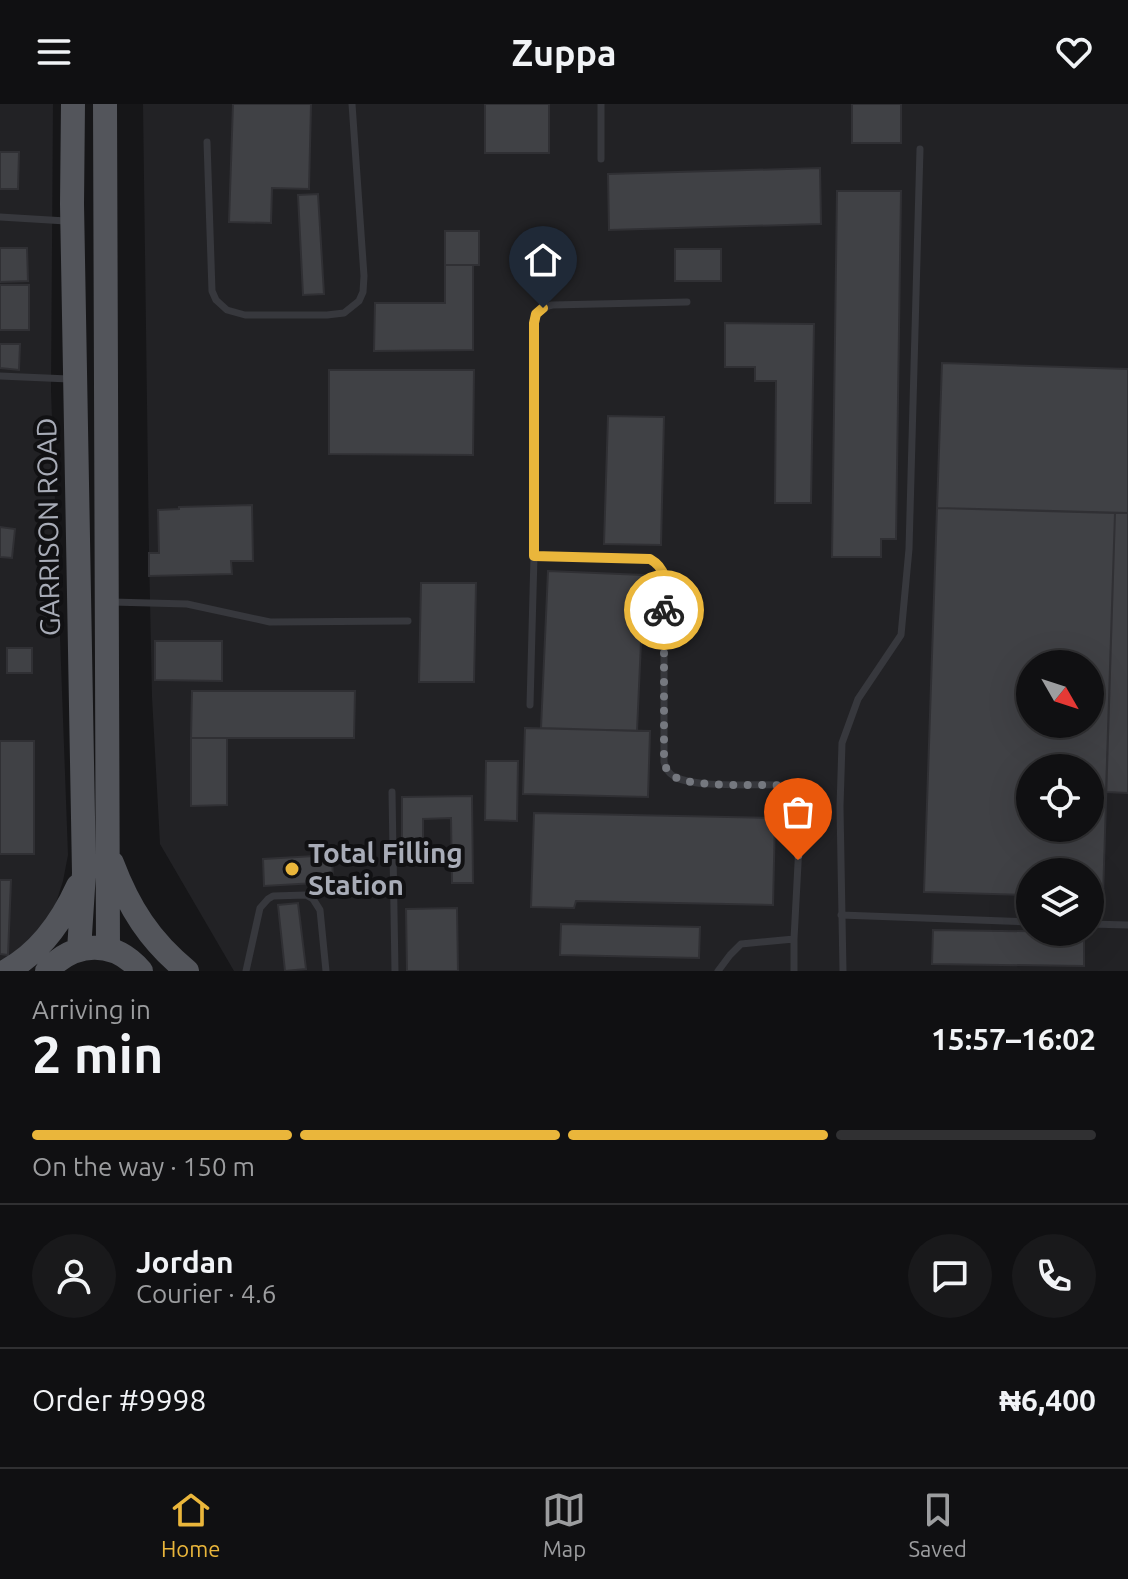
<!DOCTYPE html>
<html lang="en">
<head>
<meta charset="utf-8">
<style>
	body { margin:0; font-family:Ubuntu,sans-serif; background:#19191b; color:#f1f3f6; height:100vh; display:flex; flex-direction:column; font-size:30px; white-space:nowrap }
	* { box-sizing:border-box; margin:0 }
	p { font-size:26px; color:#9c9d9f }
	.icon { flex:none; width:44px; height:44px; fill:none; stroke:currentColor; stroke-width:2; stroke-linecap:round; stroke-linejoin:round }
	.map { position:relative; height:867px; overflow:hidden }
	.panel { display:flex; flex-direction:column; background:#101012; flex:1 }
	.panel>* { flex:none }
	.needle { width:52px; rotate:129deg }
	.controls { position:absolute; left:1016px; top:546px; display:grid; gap:16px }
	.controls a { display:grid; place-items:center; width:88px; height:88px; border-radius:50%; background:#101012; box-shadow:0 8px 32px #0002,0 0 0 2px #303032; font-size:40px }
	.pin { position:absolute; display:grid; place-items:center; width:68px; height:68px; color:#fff; margin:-82px -34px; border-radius:50% 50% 50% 0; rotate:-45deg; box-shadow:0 0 8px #0007 }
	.pin .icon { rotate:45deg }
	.courier { position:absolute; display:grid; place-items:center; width:80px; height:80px; margin:-40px; border:6px solid #eab63b; border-radius:50%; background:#fff; color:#222; box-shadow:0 2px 10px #0007 }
	.headline em { font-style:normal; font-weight:700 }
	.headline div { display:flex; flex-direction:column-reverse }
	.headline { display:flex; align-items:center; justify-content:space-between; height:136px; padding:0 32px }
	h1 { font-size:52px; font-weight:700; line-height:60px }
	.bar { display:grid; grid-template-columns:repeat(4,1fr); gap:12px 8px; align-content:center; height:96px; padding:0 32px }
	.bar i { height:10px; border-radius:6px; background:#303032 }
	.bar .on { background:#eab63b }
	.bar p { grid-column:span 4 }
	.line { display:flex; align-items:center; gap:20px; padding:0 32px; border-top:2px solid #303032 }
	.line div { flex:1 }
	.round { display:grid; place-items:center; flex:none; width:84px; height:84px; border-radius:42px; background:#19191b }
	header { display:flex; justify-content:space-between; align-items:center; height:104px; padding:0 32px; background:#101012; font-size:36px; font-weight:700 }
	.dock { display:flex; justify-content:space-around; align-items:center; height:112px; border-top:2px solid #303032; background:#101012; font-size:22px; color:#9c9d9f }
	.dock a { display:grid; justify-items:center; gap:4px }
	.dock .on { color:#eab63b }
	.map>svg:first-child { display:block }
	.built { fill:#222225; fill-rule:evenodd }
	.building { fill:#404145; stroke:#303034; stroke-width:2; fill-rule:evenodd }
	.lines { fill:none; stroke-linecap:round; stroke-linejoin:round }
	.lane { stroke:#37383d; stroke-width:7 }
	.primary { stroke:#53555b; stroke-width:24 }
	.done { stroke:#75787f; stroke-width:8; stroke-dasharray:0 14.4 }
	.route { stroke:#eab63b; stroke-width:10 }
	.poi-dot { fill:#eab63b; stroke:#111113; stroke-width:3 }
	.labels { text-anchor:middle; stroke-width:8; stroke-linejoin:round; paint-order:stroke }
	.street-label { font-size:28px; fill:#a8acb7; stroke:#111113 }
	.poi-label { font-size:28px; font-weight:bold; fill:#a8acb7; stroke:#111113; text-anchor:start }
</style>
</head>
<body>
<header><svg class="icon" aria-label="menu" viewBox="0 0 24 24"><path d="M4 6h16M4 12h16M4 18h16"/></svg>Zuppa<svg class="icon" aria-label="heart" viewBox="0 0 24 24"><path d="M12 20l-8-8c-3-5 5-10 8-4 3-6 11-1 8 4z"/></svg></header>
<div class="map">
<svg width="1128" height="867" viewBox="0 0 1128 867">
	<rect width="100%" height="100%" fill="#161618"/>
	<path class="built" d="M0,0h53l-2,287 17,464 -5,26 -8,25 -25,36 -18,14 -12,4z
		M143,0h985v867h-894l-74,-127 -8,-147 -3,-144zM1030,560h60v60h-60zM1030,664h60v60h-60zM1030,768h60v60h-60z"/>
	<path class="building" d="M233,0h78l-2,85 -37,-1 -1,35 -42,-1z
		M485,0h64v49h-64z
		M852,0h49v39h-49z
		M0,48h19l-1,37h-18z
		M820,64l1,56 -212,6 -1,-56z
		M837,87h64l-5,348h-15v18h-49z
		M318,90l6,100 -21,1 -5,-100z
		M445,127h34v34h-34z
		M0,144h27l1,33 -28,1z
		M675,145h46v32h-46z
		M445,161h28v85l-99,1 1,-48h70z
		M0,181h29v45h-29z
		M725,219l89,1 -3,179h-36l1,-122h-21v-14h-30z
		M0,240h20l-1,26 -19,-2z
		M942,259l186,6v144l-191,-5z
		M329,266h145l-1,85 -144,-1z
		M608,312l56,1 -3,128 -57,-1z
		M252,401l1,56h-22l1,13 -83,2v-23h10l-1,-43 21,-1v-2z
		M937,404l178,5 -12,384h-13v-25h-60v23l-106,-3zM1030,560h60v60h-60zM1030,664h60v60h-60z
		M1115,409h13v280l-22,-1z
		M0,423l15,2 -3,29 -12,-1z
		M548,467l96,4 -7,156 -96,-3z
		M421,479h55l-2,99h-55z
		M155,537h67v40l-67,-1z
		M7,544h25v25h-25z
		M192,587h163l-1,47h-163z
		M525,624l125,3 -2,66 -125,-3z
		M191,634h36v67l-36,1z
		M0,637h34v113h-34z
		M486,657h32l-1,60 -32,-1z
		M472,692l1,87h-21l-1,-65 -28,1v45h-21v-67z
		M534,709l241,5 -2,87 -197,-4 -2,7 -43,-1z
		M332,751l1,27 -69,4 -1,-27z
		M0,776h11l-3,75 -8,-1z
		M298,799l8,66 -21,2 -7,-66z
		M457,804l1,63h-51l-1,-62z
		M561,820l139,3 -1,31 -139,-3z
		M933,826l151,2v34l-152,-2z"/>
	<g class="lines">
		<path class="lane" d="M601,0v55
			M207,38l5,149 4,9 11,10 18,5h82l17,-2 15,-12 4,-9 1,-16 -12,-172
			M0,113l66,4
			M0,272l69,3
			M534,452l116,3 8,5 6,8v190c2,7 4,11 11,15 22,11 77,7 103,8l14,1 5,6 4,15 -7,132v32
			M112,498l75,2 83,18 138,-1
			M530,601l4,-149v-233c3,-11 7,-15 18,-18l135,-3
			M392,688l3,179
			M841,811l189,7
			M1090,820l38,1
			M246,867l14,-63 8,-9 5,-3 33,-1 7,4 7,11 6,61
			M718,867l12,-16 11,-11 53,-5
			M843,867l-3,-164 2,-64 16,-44 43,-64 8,-86 11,-400"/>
		<path class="primary" d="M73,0l-1,100 12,669 -5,77
			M105,0l3,844
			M112,759c17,45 38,78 75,108
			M6,867c34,-18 56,-50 72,-85
			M47,867c27,-30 67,-32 94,0"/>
	</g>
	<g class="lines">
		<path class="done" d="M664,506v152c2,7 4,11 11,15 24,12 87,6 117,9 15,19 7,51 6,74"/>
		<path class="route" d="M543,204l-7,6 -2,9v233l116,3c21,12 14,30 14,51"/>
	</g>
	<circle class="poi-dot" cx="292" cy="765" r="8"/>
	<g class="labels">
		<g class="street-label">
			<text transform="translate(48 423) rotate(-91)" y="10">GARRISON ROAD</text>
		</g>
		<g class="poi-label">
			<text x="308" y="759">Total Filling<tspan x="308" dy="32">Station</tspan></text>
		</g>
	</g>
</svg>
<div class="controls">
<a><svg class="needle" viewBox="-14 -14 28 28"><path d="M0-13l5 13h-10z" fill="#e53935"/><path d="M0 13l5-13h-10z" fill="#9c9d9f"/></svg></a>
<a><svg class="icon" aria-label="locate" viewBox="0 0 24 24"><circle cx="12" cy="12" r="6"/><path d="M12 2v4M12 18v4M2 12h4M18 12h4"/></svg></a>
<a><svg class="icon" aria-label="layers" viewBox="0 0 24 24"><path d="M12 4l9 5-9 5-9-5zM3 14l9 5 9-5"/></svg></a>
</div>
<div class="pin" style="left:798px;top:756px;background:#ea580c"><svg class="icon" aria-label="bag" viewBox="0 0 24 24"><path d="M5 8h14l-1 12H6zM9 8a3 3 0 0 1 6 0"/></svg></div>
<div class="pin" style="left:543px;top:204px;background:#1f2937"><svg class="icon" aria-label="home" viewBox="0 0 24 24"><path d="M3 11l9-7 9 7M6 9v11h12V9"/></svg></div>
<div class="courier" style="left:664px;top:506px"><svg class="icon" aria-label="bike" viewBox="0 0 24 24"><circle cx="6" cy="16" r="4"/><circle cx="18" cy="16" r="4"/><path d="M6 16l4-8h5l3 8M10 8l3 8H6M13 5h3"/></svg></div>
</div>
<section class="panel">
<div class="headline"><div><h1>2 min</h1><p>Arriving in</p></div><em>15:57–16:02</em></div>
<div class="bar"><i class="on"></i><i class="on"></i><i class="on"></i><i></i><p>On the way · 150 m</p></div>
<div class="line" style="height:144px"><a class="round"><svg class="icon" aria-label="person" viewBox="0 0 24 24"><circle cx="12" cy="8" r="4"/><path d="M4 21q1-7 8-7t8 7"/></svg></a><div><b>Jordan</b><p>Courier · 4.6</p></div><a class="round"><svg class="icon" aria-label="chat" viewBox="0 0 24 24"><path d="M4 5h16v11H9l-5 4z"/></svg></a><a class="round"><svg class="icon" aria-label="phone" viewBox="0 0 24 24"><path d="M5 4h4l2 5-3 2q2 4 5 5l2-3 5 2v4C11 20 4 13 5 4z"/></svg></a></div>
<div class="line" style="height:104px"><div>Order #9998</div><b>₦6,400</b></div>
</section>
<nav class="dock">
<a class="on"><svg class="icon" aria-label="home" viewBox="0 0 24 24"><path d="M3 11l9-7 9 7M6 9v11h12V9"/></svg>Home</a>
<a><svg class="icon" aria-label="map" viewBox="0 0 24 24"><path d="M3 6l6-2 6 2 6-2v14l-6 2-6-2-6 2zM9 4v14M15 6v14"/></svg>Map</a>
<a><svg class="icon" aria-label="saved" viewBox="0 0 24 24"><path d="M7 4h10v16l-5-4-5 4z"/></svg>Saved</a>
</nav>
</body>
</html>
